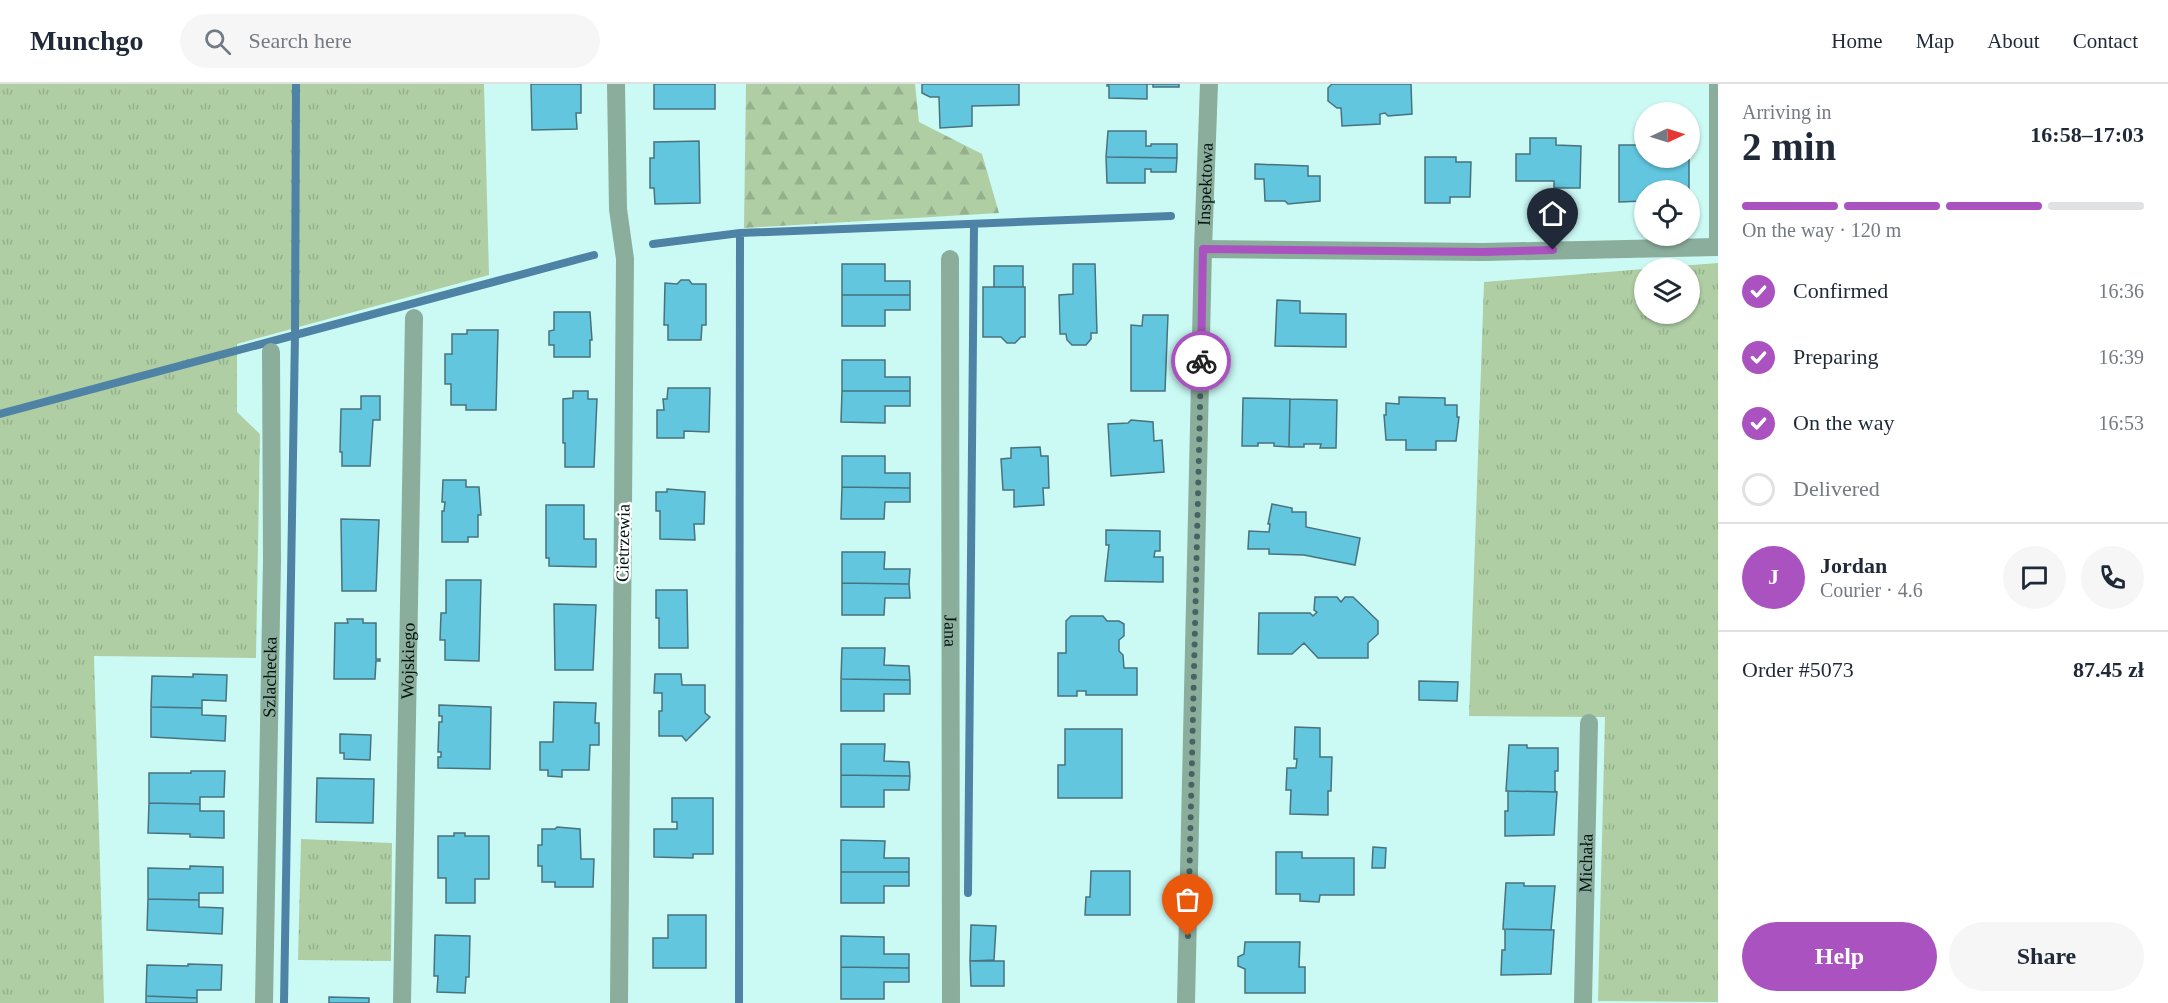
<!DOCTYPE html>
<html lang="en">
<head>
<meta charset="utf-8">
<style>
	body { margin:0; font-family:"Times New Roman",serif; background:#f6f6f7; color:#1f2937; height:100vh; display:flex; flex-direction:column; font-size:22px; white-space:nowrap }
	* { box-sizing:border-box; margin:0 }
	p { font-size:20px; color:#747a83 }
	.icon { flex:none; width:33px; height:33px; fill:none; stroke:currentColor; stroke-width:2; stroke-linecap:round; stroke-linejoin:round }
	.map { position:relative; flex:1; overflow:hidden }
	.details { display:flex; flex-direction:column; background:#fff; width:450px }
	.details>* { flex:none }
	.needle { width:39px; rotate:86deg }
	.fabs { position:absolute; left:1634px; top:18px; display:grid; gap:12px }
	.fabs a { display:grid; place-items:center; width:66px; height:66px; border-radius:50%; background:#fff; box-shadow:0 2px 4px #0004; font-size:30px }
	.pin { position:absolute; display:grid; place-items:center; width:51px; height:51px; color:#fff; margin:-62px -26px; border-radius:50% 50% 50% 0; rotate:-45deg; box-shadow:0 0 6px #0007 }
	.pin .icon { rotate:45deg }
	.courier { position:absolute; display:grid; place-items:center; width:60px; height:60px; margin:-30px; border:4px solid #aa53c0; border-radius:50%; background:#fff; color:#222; box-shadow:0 2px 8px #0007 }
	.headline em { font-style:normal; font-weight:700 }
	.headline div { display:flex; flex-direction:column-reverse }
	.headline { display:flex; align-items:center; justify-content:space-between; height:102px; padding:0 24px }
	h1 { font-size:39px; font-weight:700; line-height:45px }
	.bar { display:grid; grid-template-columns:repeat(4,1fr); gap:9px 6px; align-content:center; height:72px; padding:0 24px }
	.bar i { height:8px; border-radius:4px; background:#e0e1e3 }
	.bar .active { background:#aa53c0 }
	.bar p { grid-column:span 4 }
	.line { display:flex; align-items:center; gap:15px; padding:0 24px; border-top:2px solid #e0e1e3 }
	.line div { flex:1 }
	.round { display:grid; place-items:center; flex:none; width:63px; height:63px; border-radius:32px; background:#f6f6f7 }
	ol { padding:0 24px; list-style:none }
	li { display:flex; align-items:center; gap:18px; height:66px }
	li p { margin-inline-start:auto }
	li .icon { padding:6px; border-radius:50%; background:#aa53c0; color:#fff; stroke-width:4 }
	li:last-child { color:#747a83 }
	li i { width:33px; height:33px; border:3px solid #e0e1e3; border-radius:50% }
	.action { display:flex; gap:12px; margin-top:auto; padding:12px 24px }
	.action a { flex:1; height:69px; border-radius:36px; background:#aa53c0; color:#fff; font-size:24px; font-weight:700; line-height:69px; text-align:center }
	.action a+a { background:#f6f6f7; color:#1f2937 }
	header { display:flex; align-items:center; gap:36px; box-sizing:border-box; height:84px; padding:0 30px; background:#fff; border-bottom:2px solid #e0e1e3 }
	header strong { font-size:28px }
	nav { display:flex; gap:33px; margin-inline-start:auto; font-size:21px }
	.search { width:420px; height:54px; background:#f6f6f7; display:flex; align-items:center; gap:15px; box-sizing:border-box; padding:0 21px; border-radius:33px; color:#747a83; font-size:22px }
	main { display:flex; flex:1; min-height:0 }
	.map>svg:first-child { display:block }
	.grass { fill:url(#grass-tufts) }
	.forest { fill:url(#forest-firs) }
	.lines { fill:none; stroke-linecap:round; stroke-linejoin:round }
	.stream { stroke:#4e83a5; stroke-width:8 }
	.building { fill:#61c6de; stroke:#49727c; stroke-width:1.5 }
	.service { stroke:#8bad9c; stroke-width:16 }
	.minor { stroke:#8bad9c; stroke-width:18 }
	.done { stroke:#486361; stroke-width:6; stroke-dasharray:0 10.8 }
	.route { stroke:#aa53c0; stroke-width:8 }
	.labels { text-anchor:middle; stroke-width:5; stroke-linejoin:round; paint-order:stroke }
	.street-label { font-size:18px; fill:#021211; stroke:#fff }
</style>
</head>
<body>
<header>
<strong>Munchgo</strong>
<div class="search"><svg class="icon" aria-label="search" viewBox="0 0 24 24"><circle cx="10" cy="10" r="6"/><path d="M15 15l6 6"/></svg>Search here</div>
<nav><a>Home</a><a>Map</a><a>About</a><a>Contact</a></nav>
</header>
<main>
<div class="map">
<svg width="1718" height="919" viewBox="0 0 1718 919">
	<defs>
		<pattern id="grass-tufts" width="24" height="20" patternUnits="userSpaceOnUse" patternTransform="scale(1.5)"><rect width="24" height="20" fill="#afcea4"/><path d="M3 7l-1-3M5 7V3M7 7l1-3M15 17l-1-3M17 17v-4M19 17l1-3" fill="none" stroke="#95b08c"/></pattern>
		<pattern id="forest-firs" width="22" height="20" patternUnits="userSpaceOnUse" patternTransform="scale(1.5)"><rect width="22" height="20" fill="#afcea4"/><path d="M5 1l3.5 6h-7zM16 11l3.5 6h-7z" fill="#95b08c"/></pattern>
	</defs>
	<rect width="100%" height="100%" fill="#cbfaf5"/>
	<path class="grass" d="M0,0h484l5,191 -252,69v68l23,22 -4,224 -162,-2 10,347h-104z
		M1718,179v739l-120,-1 7,-284 -136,-1 15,-434 160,-13v45h45v-46h-35z
		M301,755l91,4 -1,118 -93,-1z"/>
	<path class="forest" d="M746,0h169l4,38 63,32 17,59 -255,15z"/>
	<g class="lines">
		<path class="stream" d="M653,160l87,-11 431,-17
			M0,330l594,-159
			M968,809l6,-668
			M284,919l11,-669 1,-250
			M739,919l1,-770"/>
	</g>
	<path class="building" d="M531,0h50v29h-5l1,16 -45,1z
		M654,0h61v25h-61z
		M922,0h97v21l-47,1v20l-32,2 -1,-31h-9l-8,-4z
		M1107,0h72v3h-26v-3h-6v15l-38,-1v-12h-2z
		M1332,0h79l1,30 -24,2 -3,-3 -5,1v10l-38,2 -1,-18h-4l-9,-7v-13z
		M1108,47h38v15h5v-2h26v14l-71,-1z
		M1530,54h26v7l25,1 -1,42h-26v-7h-38v-27h14z
		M699,57l1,62 -45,1 -1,-16h-4v-30h4v-16z
		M1619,61h25v13h45v32h-45v11l-25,1z
		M1106,73l71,1 -1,14h-25v-3h-6v14h-38z
		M1425,73h31v5h15l-1,35h-20v6h-25z
		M1255,80l53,2v10h12v25l-32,3 -3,-3h-20l-1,-22h-9z
		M842,180h43v17h25v14h-68z
		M1073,180h22l2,69h-6v6l-5,6h-14l-5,-5 -1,-6h-6l-1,-39 14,-1z
		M994,182h29v21h-29z
		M681,196h8l3,4h14v41h-4l-1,15h-33v-15h-4l1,-42 12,1z
		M983,203h42v50h-4l-6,6h-8l-6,-6h-18z
		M842,211h68v15h-25v16h-43z
		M1277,216l23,1v12l46,1v33l-71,-1z
		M554,228h36l2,28h-2v17h-36v-12h-5v-14l5,-1z
		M1143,231h25l-3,76h-34v-66l11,1z
		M467,246h31l-2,80h-30v-5h-15v-21h-6v-30h7v-20h15z
		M842,276h43v17h25v14h-68z
		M668,304h42l-1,44 -25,-1v7h-27v-28h7l-1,-11h4z
		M573,307h15v8h9l-3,68h-29v-24h-2v-44l10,-1z
		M842,307h68v15h-25v17l-44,-1z
		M361,312h19v24h-7l-3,46h-28v-14h-2l1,-43h20z
		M1399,313l46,1v7h12v12h2l-3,24h-20v9h-30v-10h-20l-2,-25h2v-12l13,1z
		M1243,314l47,1 -1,48 -15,-1v-3h-16v3h-16z
		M1290,315l47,1 -1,48h-16l1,-4h-17v3h-15z
		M1131,336l22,2 1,19 8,-1 2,32 -53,4 -3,-52 20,-1z
		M1040,363l1,9h7l1,32h-6l1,17 -30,2v-17h-11l-2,-31 10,-1v-10z
		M842,372h43v17h25v15l-68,-1z
		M443,396h23v7h13l2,28h-3v22h-10v5h-26v-31h2l1,-9h-3z
		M842,403l68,1v14h-25l-1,17h-43z
		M667,405l38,3 -1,32h-10l1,16 -35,-1v-28h-4v-19h11z
		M1272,420l20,4v4h14v15l54,11 -5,27 -51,-10 -35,-1v-5h-21l1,-18 20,1 1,-8h-2z
		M546,421h38v34h12v28l-47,-1v-8h-3z
		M341,435l38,1 -3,71h-34z
		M1106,446l54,1v20h-5l-1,6h9v25l-58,-1 4,-36h-3z
		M842,468h43l-1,17h26l-1,15 -67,-1z
		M446,496h35l-2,81 -34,-1v-20h-5l1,-27h5z
		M842,499l67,1 1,14h-25l-1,17h-42z
		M656,506h31l1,58h-29v-30h-3z
		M1315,513h22l4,5 4,-5h8l25,24v13l-10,9v15h-50l-14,-15 -12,11h-34l1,-41h51l3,3 4,-4 -3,-2z
		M554,520l42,1 -3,65h-38z
		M1071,532h32l4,5h12l5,3v12l-5,4v11l4,4 1,13h13v27h-51v-4h-9v5h-19v-43h8v-32z
		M347,535h16v4h13v36h4v2h-4l-1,18h-41l1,-56h13z
		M842,564h43l-1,17 25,1 1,14 -69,-1z
		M193,590l34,1 -1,26 -24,-1v8l-51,-1 1,-31 41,1z
		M655,590h26l1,11h23v28l5,4 -24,24 -4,-5h-23v-25h3v-18h-8z
		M841,595l69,1v14h-26v17h-43z
		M1419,597l39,1 -1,19 -38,-1z
		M554,618l42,1 -1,20h4v22h-9l-1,25h-27v7l-14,-1v-6h-8v-28h13z
		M439,621l52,2 -1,62 -52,-1v-11h3v-5h-3l1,-30h3v-6h-3z
		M151,623l51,1v7l24,1 -1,25 -74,-4z
		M1295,643l25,1v29h12l-1,34h-3v24l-38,-1 1,-24h-5l1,-22h9l1,-9h-3z
		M1065,645h57v69h-64v-33h7z
		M340,650l31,1 -1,25 -26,-1v-6h-4z
		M841,660h44l-1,17 25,1 1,14 -69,-1z
		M1509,661h18v3h31v23h-3v20l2,1 -51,-1z
		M191,687h34l-1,26h-24v7l-51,-1v-30h42z
		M841,691l69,1 -1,14h-25v17h-43z
		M317,694l57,1 -1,44 -57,-1z
		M1506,707l51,1 -3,43 -49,1v-25h3v-20z
		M672,714h41v56h-20v4l-39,-1v-28h23v-7h-5z
		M149,719l51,1v7h24v27l-34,-1v-3l-42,-1z
		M557,743l23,2 1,30h13l-1,28h-38v-5h-13v-16h-4v-21h4v-16h13z
		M454,749h11v3h24v43h-14v24h-29v-25h-8v-42h16z
		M841,756l44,1 -1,17h25v14h-68z
		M1373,763l13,1 -1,20h-13z
		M1276,768h26v6h52v37h-34l-1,7 -19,-1v-7h-24z
		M190,782l33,1v26h-24v7l-51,-1v-31l42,1z
		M1091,787h39v44h-45l1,-18h4z
		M841,788h68v14h-25v17h-43z
		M1506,799h18v3h31l-4,44h3l-51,-1z
		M148,815l51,1v7l24,1 -1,26 -75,-4z
		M668,831h38v53h-53v-30h15z
		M971,841l25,1 -2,34 -24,1z
		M1503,845l51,1 -3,44 -50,1 1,-25h3v-20z
		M435,851l35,1 -1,41h-3l-1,16 -28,-1 1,-16h-4z
		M841,852l43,1v17h25v14l-68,-1z
		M1245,858h55l-1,25h6v26h-60v-24l-7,-3v-9l6,-3z
		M970,877h34v25h-33z
		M188,880l34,1 -1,25h-24v8l-51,-2 1,-31 41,1z
		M841,883l68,1v14h-25v17h-43z
		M146,912l51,2v5h-51z
		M329,913l40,1v5h-40z"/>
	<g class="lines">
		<path class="service" d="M1717,163v-163"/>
		<g class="minor">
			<path d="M616,0l2,125 7,50 -6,744"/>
			<path d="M1203,165l280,3 235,-5"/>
			<path id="s1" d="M950,175l1,744"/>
			<path id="s2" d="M264,919l8,-443 -1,-208"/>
			<path id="s3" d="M402,919l12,-685"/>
			<path id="s4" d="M1186,919l17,-754 6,-165"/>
			<path id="s5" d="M1583,919l6,-280"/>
		</g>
	</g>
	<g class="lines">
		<path class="done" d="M1188,852l13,-575"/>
		<path class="route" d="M1201,277l2,-112 280,3 70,-2"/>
	</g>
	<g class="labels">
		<g class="street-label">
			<text dy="6" stroke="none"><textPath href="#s4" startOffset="819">Inspektowa</textPath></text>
			<text transform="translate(623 459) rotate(-89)" y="6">Cietrzewia</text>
			<text dy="6" stroke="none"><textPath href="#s1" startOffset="372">Jana</textPath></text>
			<text dy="6" stroke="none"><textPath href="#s3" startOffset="342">Wojskiego</textPath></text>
			<text dy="6" stroke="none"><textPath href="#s2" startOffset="326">Szlachecka</textPath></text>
			<text dy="6" stroke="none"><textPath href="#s5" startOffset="140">Michała</textPath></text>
		</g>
	</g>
</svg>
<div class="fabs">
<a><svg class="needle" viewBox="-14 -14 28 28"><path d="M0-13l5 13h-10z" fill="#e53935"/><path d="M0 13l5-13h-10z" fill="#747a83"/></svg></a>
<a><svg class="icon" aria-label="locate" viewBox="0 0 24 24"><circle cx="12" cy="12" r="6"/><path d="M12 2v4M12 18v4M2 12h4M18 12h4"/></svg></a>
<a><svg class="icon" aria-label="layers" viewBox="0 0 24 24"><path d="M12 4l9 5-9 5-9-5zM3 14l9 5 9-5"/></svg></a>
</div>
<div class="pin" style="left:1188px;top:852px;background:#ea580c"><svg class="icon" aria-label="bag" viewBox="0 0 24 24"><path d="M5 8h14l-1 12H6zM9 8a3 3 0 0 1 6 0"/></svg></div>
<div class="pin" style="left:1553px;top:166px;background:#1f2937"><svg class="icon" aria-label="home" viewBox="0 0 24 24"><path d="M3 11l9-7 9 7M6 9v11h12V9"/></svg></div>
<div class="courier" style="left:1201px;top:277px"><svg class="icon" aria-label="bike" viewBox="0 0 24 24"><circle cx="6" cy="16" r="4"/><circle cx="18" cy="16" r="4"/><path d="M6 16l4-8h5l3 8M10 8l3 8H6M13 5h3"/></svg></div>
</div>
<section class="details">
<div class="headline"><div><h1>2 min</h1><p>Arriving in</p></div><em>16:58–17:03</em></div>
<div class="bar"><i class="active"></i><i class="active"></i><i class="active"></i><i></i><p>On the way · 120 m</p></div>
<ol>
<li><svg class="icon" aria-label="check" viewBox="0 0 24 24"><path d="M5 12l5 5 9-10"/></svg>Confirmed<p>16:36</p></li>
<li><svg class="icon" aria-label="check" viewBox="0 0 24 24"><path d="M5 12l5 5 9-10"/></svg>Preparing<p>16:39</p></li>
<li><svg class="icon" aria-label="check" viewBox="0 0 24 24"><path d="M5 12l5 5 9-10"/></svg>On the way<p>16:53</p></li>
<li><i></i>Delivered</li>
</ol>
<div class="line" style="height:108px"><b class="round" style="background:#aa53c0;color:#fff">J</b><div><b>Jordan</b><p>Courier · 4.6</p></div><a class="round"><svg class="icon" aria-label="chat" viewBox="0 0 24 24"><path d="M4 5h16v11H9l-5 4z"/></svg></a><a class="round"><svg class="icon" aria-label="phone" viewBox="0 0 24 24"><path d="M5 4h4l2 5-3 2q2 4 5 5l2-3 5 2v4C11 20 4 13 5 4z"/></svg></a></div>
<div class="line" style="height:78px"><div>Order #5073</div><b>87.45 zł</b></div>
<div class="action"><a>Help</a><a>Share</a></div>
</section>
</main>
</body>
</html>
